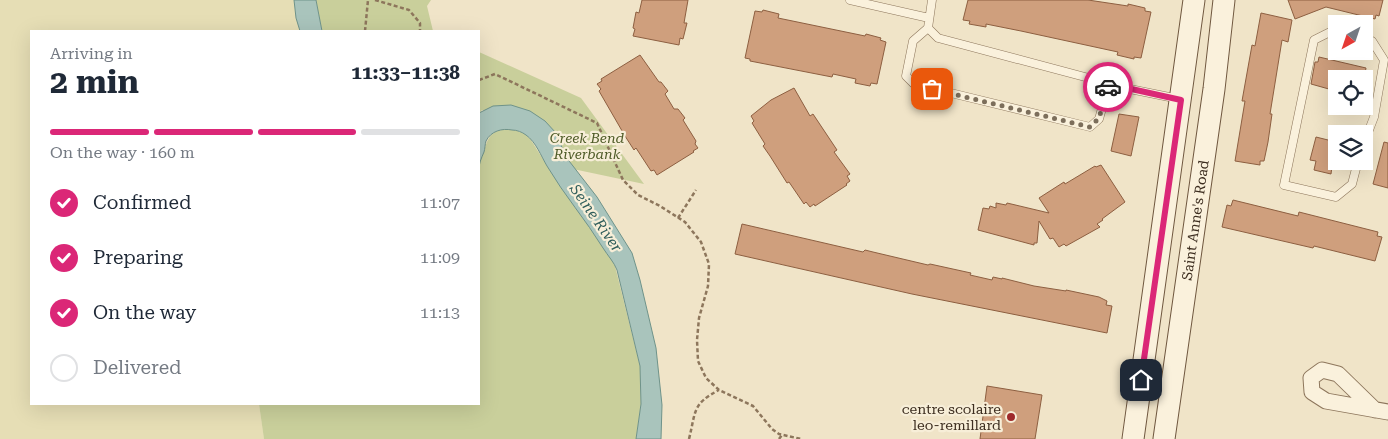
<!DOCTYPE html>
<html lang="en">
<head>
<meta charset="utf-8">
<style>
	body { margin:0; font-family:"Roboto Serif",serif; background:#f6f6f7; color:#1f2937; height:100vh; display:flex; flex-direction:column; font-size:19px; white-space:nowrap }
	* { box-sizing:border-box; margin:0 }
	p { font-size:16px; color:#747a83 }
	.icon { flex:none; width:28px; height:28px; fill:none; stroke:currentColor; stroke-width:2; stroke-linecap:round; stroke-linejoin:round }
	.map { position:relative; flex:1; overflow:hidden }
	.drawer { position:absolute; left:30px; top:30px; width:450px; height:375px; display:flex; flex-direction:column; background:#fff; border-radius:0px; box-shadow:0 5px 20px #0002 }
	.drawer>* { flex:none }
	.needle { width:32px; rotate:220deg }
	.buttons { position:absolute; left:1328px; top:15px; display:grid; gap:10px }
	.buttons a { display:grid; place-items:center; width:45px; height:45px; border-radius:0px; background:#fff; box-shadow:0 5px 20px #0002; font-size:25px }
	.pin { position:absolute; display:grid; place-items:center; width:42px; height:42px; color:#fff; margin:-21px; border-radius:10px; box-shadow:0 2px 8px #0006 }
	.courier { position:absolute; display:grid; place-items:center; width:50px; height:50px; margin:-25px; border:4px solid #db2777; border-radius:50%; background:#fff; color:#222; box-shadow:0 1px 6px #0007 }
	.summary em { font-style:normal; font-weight:700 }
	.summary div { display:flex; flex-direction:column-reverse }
	.summary { display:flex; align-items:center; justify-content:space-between; height:85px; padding:0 20px }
	h1 { font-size:32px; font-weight:700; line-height:38px }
	.bar { display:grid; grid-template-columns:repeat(4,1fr); gap:8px 5px; align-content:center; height:60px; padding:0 20px }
	.bar i { height:6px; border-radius:4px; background:#e0e1e3 }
	.bar .active { background:#db2777 }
	.bar p { grid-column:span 4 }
	ol { padding:0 20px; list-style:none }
	li { display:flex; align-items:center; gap:15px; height:55px }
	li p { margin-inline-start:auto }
	li .icon { padding:5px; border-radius:50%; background:#db2777; color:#fff; stroke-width:4 }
	li:last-child { color:#747a83 }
	li i { width:28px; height:28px; border:2px solid #e0e1e3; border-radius:50% }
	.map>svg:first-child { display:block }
	.farmland { fill:#e6deb5 }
	.green { fill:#c9cf9b }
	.water { fill:#a9c4bc; stroke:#6f938a }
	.building { fill:#cf9f7d; stroke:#8d5f41 }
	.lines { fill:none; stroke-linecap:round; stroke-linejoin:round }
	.lane-casing { stroke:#8d765c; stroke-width:9 }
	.street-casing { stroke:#8d765c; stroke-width:17 }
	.secondary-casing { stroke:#6f573f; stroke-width:23 }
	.path { stroke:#8d765c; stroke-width:2.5; stroke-dasharray:4 2.5; stroke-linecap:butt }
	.lane { stroke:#faf1dc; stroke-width:8 }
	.street { stroke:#faf1dc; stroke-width:15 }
	.secondary { stroke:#faf1dc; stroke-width:21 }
	.done { stroke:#7c6e5b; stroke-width:5; stroke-dasharray:0 9 }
	.route { stroke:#db2777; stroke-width:6 }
	.poi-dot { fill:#9e2a2b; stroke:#f7eed8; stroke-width:2 }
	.labels { text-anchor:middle; stroke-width:4.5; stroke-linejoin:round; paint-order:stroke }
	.park-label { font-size:14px; font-style:italic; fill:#4d5a26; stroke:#f7eed8 }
	.street-label { font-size:14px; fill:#3d2e20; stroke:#f7eed8 }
	.poi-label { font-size:14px; fill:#3d2e20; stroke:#f7eed8; text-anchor:end }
	.water-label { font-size:15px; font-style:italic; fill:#2f5d5a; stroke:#f7eed8 }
</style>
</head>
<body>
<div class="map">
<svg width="1388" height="439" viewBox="0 0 1388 439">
	<rect width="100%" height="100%" fill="#f0e4c8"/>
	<path class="farmland" d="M0,0h294l2,18 4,13h-269v373h228l5,35h-264z"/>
	<path class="green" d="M316,0h115l-4,6 6,25h-111z
		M479,52l102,46 63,86 -71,-15 -8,-12 -9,-24 -74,-23 -3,3z
		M505,128l11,2 9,4 6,6 18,29 65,93 26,104 1,38 -5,35h-372l-5,-35h220l1,-244c8,-16 5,-27 25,-32z"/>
	<path class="water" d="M294,0h22l6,31h-22l-4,-13z
		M511,105l19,6 15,10 11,12 10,24 31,40 35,56 8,27 16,68 6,57 -1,34h-25l5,-35 -1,-38 -23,-96c-3,-8 -9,-14 -14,-22 -17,-28 -39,-53 -56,-82 -6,-10 -11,-24 -21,-31 -4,-3 -9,-5 -14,-5 -10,-2 -21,1 -26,11 -1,3 -1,8 -2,11 -3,7 -5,11 -5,18v-57l14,-7z"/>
	<path class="building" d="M642,0h46l-4,23h3l-4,16 -3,-1 -1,7 -46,-9 2,-7 -2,-1 3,-16 3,1z
		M968,0h120l40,6v-2l17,4v3l6,1 -10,46 -7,-1v2l-17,-4 1,-3 -97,-21 -35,-7v3l-17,-3 1,-3 -7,-1z
		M1288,0h95l-4,16 -3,-1 -1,4 -49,-12 -31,12z
		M763,10l16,4 -1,4 87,18 1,-2 15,4 -1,2 6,2 -9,42 -6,-1 -1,3 -15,-3 1,-4 -23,-5 -1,3 -82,-16v-2l-5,-1 10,-47 7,1z
		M1261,13l31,7 -4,22 -6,-2 -12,74h2l-4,28 -4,19h-4v4l-25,-4 10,-60h-3l10,-56 3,1z
		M640,55l19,27h2l7,9 -3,3 9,15h4l7,9 -2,2 13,21 -1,3 3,4 -5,3 1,1 -37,23 -3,-5 -3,1 -15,-23 -2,2 -9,-14 -26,-45 2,-2 -4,-5 5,-3 -1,-2z
		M1319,57l47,11 -2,11h-28v12l-25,-7 4,-22h3z
		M794,88l16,28 3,-2 24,36 -3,2 16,22 -3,2 3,5 -4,3 1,1 -32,21 -1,-2 -4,3 -4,-5 -2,2 -15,-22 -2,1 -17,-27 -7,-10 2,-2 -13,-21 2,-2 -3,-5 20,-16z
		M1119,114l20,3 -8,39 -20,-5z
		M1316,137l20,5v25l-4,-1 -1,8 -17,-4 2,-9 -6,-1z
		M1384,142l4,1v45l-15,-4z
		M1101,165l24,37 -23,17 1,1 -6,4 3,3 -34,19 -2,-2 -5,3 -6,-9 -3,1 -11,-18 -2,22h-3v2l-56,-15 5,-22 6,1 1,-3 6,2v-5l10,2 1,-2 42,10 -10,-15 25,-16 1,2 30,-18 1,1z
		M1233,200l65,16 1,-4 79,20 -1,4 5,1 -7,24 -61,-15 -1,2 -91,-21 5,-22 4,1z
		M742,224l121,28 2,-2 8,2 55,13 2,-1 41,9 -1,2 22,5 1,-3 9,2v-1l32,8 32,5v-1l33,7 8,4 -1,4 6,1 -5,27 -195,-39 -177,-40z
		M987,386l55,9 -7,44h-55z"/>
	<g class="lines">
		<g class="lane-casing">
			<path id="lane" d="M850,0l79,18
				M932,0l-4,28 10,10 192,51 49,10
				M928,28l-15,13 -7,35 8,8 176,43 9,-8 10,-35
				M1336,29l-22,11 -30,145 52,12 16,-13 6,-23
				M1364,38l8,3 12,19 -10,57 -10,26"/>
		</g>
		<g class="street-casing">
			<path id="street" d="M1375,410l-37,-36 -16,-4 -11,8 1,14 14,9 62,11"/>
		</g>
		<g class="secondary-casing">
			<g id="secondary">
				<path d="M1133,439l61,-439"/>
				<path id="s1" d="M1164,439l50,-350 10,-89"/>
			</g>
		</g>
		<path class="path" d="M375,0l34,10 11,13v8
			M365,31l3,-31
			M479,80l16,-6 102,49 26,57 15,15 22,11 25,16 16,20 8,22 -1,22 -9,32 -2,22 1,21 8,17 13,12 34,16 19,23 7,5 22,5
			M678,218l18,-28
			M689,439c7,-28 3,-35 30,-49
			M779,439l3,-4"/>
		<use href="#lane" class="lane"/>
		<use href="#street" class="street"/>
		<use href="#secondary" class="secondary"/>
	</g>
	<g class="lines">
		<path class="done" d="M932,89l158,38 9,-9 9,-31"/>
		<path class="route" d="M1108,87l1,-3 72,16 -40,280"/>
	</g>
	<circle class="poi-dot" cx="1011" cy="417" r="5"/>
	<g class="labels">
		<g class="park-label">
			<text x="587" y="143">Creek Bend<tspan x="587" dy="16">Riverbank</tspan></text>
		</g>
		<g class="street-label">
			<text dy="5" stroke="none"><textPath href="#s1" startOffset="221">Saint Anne's Road</textPath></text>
		</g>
		<g class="poi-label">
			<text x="1001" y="414">centre scolaire<tspan x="1001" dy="16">leo-remillard</tspan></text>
		</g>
		<g class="water-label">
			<text transform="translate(596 218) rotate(55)" y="5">Seine River</text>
		</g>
	</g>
</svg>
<div class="buttons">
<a><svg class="needle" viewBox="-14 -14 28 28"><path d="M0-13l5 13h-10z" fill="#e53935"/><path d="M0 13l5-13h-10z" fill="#747a83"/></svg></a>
<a><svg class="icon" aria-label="locate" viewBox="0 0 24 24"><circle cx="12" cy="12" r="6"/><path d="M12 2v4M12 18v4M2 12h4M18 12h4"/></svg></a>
<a><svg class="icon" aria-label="layers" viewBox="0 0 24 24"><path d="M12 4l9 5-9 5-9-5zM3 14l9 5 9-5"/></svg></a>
</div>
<div class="pin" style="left:932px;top:89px;background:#ea580c"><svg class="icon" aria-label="bag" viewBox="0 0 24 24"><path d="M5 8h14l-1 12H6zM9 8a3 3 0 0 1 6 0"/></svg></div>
<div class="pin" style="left:1141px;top:380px;background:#1f2937"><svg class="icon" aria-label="home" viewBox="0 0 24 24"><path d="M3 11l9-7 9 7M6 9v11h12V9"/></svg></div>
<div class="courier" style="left:1108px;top:87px"><svg class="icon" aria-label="car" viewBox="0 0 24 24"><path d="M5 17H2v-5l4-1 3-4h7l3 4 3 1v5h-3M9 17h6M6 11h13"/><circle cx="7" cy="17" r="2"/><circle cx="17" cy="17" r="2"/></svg></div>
<section class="drawer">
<div class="summary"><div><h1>2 min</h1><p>Arriving in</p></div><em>11:33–11:38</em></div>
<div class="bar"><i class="active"></i><i class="active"></i><i class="active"></i><i></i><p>On the way · 160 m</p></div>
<ol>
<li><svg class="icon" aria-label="check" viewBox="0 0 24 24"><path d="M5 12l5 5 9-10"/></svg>Confirmed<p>11:07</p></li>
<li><svg class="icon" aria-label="check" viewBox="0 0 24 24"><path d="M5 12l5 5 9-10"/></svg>Preparing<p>11:09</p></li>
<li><svg class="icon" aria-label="check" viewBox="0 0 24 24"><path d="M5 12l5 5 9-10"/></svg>On the way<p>11:13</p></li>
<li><i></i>Delivered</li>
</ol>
</section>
</div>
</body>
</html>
